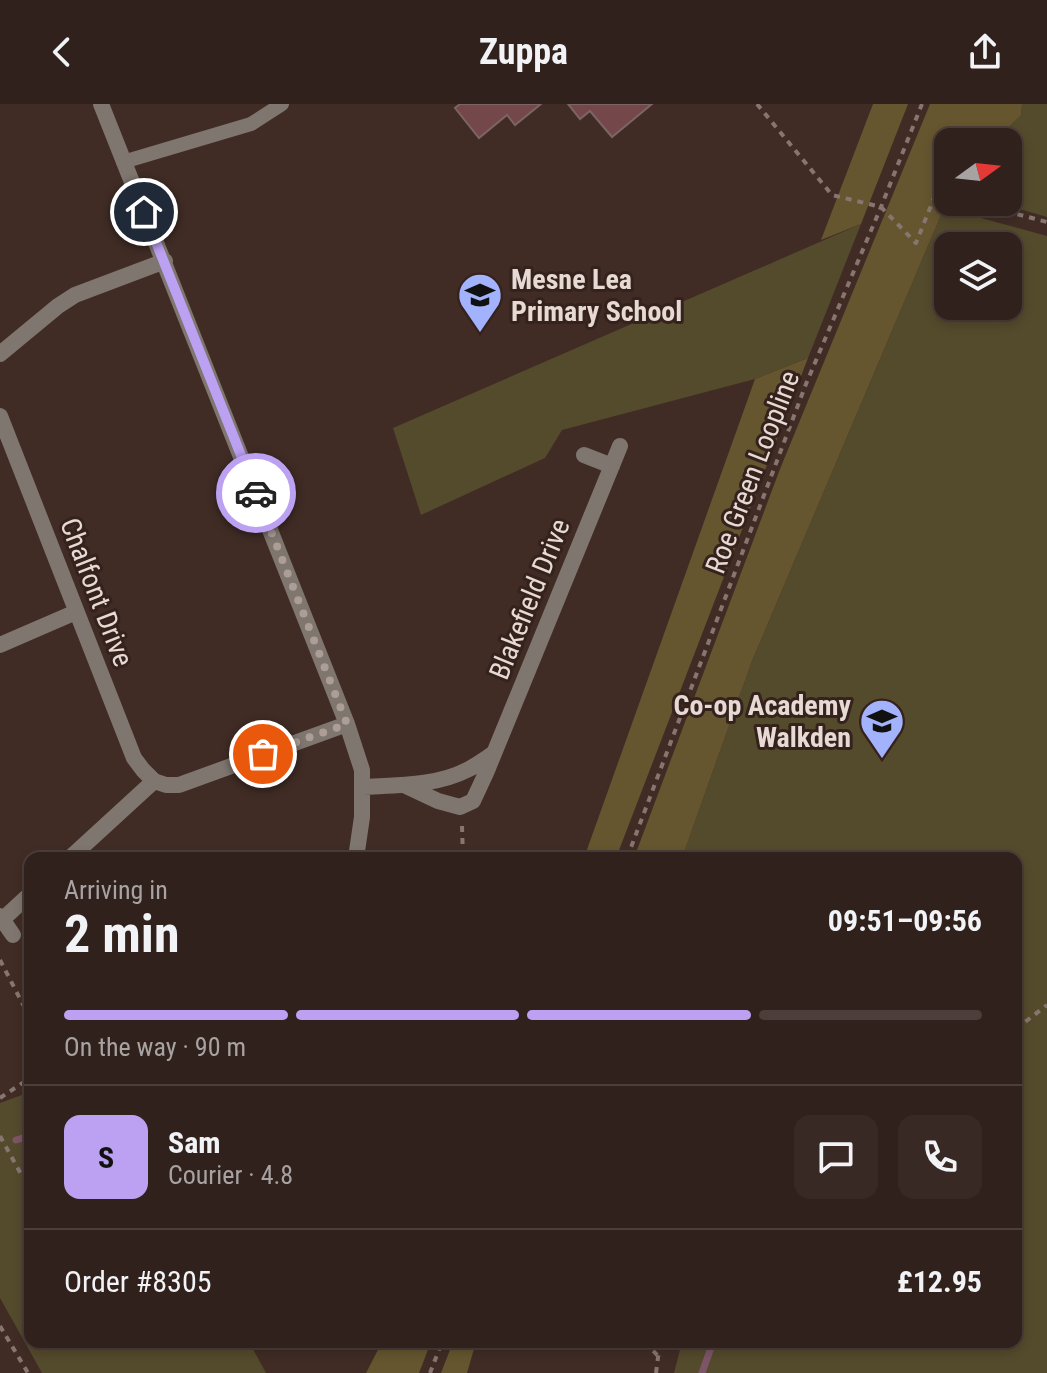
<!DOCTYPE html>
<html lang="en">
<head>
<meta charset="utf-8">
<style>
	body { margin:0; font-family:"Roboto Condensed",sans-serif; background:#382925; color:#f1f3f6; height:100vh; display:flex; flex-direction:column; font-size:30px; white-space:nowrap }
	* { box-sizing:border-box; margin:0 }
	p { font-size:26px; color:#a8a3a3 }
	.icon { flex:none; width:44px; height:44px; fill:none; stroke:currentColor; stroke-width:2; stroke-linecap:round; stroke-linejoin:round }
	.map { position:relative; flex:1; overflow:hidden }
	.side { position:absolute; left:24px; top:748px; width:998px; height:496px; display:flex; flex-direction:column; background:#30211c; border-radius:16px; box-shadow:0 4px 12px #0003,0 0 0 2px #4b3e3b }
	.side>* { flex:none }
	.needle { width:52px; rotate:75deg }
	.fabs { position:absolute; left:934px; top:24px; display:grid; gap:16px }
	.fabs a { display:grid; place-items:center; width:88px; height:88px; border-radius:16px; background:#30211c; box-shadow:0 4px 12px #0003,0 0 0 2px #4b3e3b; font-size:40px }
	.pin { position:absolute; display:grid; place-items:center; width:68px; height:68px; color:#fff; margin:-34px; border:4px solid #fff; border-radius:50%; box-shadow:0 2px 8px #0007 }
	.courier { position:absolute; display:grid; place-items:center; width:80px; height:80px; margin:-40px; border:6px solid #bca0f2; border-radius:50%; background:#fff; color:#222; box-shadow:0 2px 10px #0007 }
	.head em { font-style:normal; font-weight:700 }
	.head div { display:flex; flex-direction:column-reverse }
	.head { display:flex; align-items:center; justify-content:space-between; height:136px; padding:0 40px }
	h1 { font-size:52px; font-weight:700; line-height:60px }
	.bar { display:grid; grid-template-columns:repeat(4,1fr); gap:12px 8px; align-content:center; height:96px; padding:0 40px }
	.bar i { height:10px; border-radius:6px; background:#4b3e3b }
	.bar .on { background:#bca0f2 }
	.bar p { grid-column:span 4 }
	.line { display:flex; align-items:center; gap:20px; padding:0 40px; border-top:2px solid #4b3e3b }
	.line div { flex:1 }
	.round { display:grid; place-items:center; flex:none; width:84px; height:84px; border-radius:16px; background:#382925 }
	header { display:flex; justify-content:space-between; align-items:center; height:104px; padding:0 40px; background:#30211c; font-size:36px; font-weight:700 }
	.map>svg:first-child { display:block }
	.green { fill:#544a2c; fill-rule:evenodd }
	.forest { fill:#65562f }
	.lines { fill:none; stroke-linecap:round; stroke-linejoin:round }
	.stream { stroke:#7d5568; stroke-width:7 }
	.building { fill:#74484b; stroke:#7c6465; stroke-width:2 }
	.path { stroke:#877670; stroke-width:4; stroke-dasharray:6 6; stroke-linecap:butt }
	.service { stroke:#7e766f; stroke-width:14 }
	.minor { stroke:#7e766f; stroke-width:16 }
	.done { stroke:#ad9d97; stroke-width:8; stroke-dasharray:0 14.4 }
	.route { stroke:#bca0f2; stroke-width:10 }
	.labels { text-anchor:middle; stroke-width:6; stroke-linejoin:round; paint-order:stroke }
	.poi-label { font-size:28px; font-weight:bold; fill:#e7dad5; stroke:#35221c; text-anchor:start }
	.street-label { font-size:28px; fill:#e7dad5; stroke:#35221c }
</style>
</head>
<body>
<header><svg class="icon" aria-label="back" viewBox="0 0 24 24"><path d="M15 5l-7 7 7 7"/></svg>Zuppa<svg class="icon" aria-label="share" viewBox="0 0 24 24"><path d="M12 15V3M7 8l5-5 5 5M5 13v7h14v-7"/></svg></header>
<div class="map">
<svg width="1047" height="1269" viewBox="0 0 1047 1269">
	<rect width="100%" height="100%" fill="#402c25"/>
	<path class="green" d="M1022,0h25v113l-51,-15h12v-60h-14l27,-27z
		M944,104l103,28v1137h-373l8,-31h334v-484h-334l70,-197zM948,142h60v60h-60z
		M861,120l-53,134 -53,21 -193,51 -17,28 -124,57 -28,-87z
		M30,988v250h219l17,31h-224l-42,-75v-195z"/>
	<path class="forest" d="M873,0h35l-47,120 -40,16z
		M930,0h92l-1,11 -27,27h-46l1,60 -5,6 -192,453 -70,197h-48l146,-389z
		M808,254l-192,500h-32l171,-479z
		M382,1238h49l-12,31h-53z
		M453,1238h23l-9,31h-26z"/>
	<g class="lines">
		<path class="stream" d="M16,1036l14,-4
			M702,1269l11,-31"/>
	</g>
	<path class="building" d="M460,0h81l-26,21 -8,-10 -28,23 -24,-30z
		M568,0h84l-40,33 -22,-26 -10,8z"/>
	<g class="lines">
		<path class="path" d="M757,0l75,91 49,12 35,36 20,-50 12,3
			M971,98l76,20
			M462,722l1,32
			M627,754l179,-474 75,-177 41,-103
			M0,856l30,58
			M1016,925l31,-24
			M0,994l30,-20
			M0,1032l22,40
			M0,1222l28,47
			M645,1238l13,14
			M811,1238l6,7
			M430,1269l12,-31
			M656,1269l4,-31"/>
		<path class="service" d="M123,58l128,-38 31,-20"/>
		<path class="minor" d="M101,0l246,620 15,46v47l-6,41
			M0,250l58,-48 17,-11 90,-34
			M0,312l134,342 9,12 11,11
			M584,351l28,11
			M0,541l76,-33
			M404,681l34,16 22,6 13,-6 13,-28 134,-327
			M363,683c34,-2 73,-1 104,-17 10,-5 18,-11 27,-17
			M70,754l84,-77 12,4h13l168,-61
			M0,812l13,19
			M0,818l30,-28"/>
	</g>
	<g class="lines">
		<path class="done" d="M256,389l91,231 -84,30"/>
		<path class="route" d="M144,108l112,281"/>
	</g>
	<defs>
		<g id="school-pin" transform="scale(2.3)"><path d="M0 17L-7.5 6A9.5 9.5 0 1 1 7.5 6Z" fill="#a3b2fd" stroke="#35221c"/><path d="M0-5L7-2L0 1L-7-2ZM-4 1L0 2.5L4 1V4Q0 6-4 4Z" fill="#111"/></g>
	</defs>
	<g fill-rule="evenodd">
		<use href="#school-pin" x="480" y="191"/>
		<use href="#school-pin" x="882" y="617"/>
	</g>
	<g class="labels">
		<g class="poi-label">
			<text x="511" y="185">Mesne Lea<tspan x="511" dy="32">Primary School</tspan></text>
			<text x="851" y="611" text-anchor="end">Co-op Academy<tspan x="851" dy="32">Walkden</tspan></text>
		</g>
		<g class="street-label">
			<text transform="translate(752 368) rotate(-69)" y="10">Roe Green Loopline</text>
			<text transform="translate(97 488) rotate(69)" y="10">Chalfont Drive</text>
			<text transform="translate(529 495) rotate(-68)" y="10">Blakefield Drive</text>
		</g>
	</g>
</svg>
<div class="fabs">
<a><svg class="needle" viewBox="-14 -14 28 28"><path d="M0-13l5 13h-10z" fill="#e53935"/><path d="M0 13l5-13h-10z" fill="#a8a3a3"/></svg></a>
<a><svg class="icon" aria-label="layers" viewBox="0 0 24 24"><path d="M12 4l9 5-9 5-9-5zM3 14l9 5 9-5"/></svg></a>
</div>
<div class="pin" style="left:263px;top:650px;background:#ea580c"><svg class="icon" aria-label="bag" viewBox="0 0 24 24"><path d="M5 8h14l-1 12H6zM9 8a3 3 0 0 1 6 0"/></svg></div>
<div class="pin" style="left:144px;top:108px;background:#1f2937"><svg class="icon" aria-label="home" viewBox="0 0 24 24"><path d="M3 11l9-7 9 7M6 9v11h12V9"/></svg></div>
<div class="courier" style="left:256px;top:389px"><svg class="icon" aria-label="car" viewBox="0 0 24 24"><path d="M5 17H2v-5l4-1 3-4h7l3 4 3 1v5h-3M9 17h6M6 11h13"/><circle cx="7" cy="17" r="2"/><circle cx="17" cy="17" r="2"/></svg></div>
<section class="side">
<div class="head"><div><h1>2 min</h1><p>Arriving in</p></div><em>09:51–09:56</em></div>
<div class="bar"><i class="on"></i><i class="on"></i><i class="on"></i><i></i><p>On the way · 90 m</p></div>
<div class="line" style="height:144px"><b class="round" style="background:#bca0f2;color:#111">S</b><div><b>Sam</b><p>Courier · 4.8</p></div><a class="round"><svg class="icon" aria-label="chat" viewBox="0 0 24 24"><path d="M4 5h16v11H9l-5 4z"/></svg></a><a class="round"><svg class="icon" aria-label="phone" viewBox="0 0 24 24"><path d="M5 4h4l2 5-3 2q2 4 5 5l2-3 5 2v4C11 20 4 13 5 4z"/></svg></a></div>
<div class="line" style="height:104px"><div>Order #8305</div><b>£12.95</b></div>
</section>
</div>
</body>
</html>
